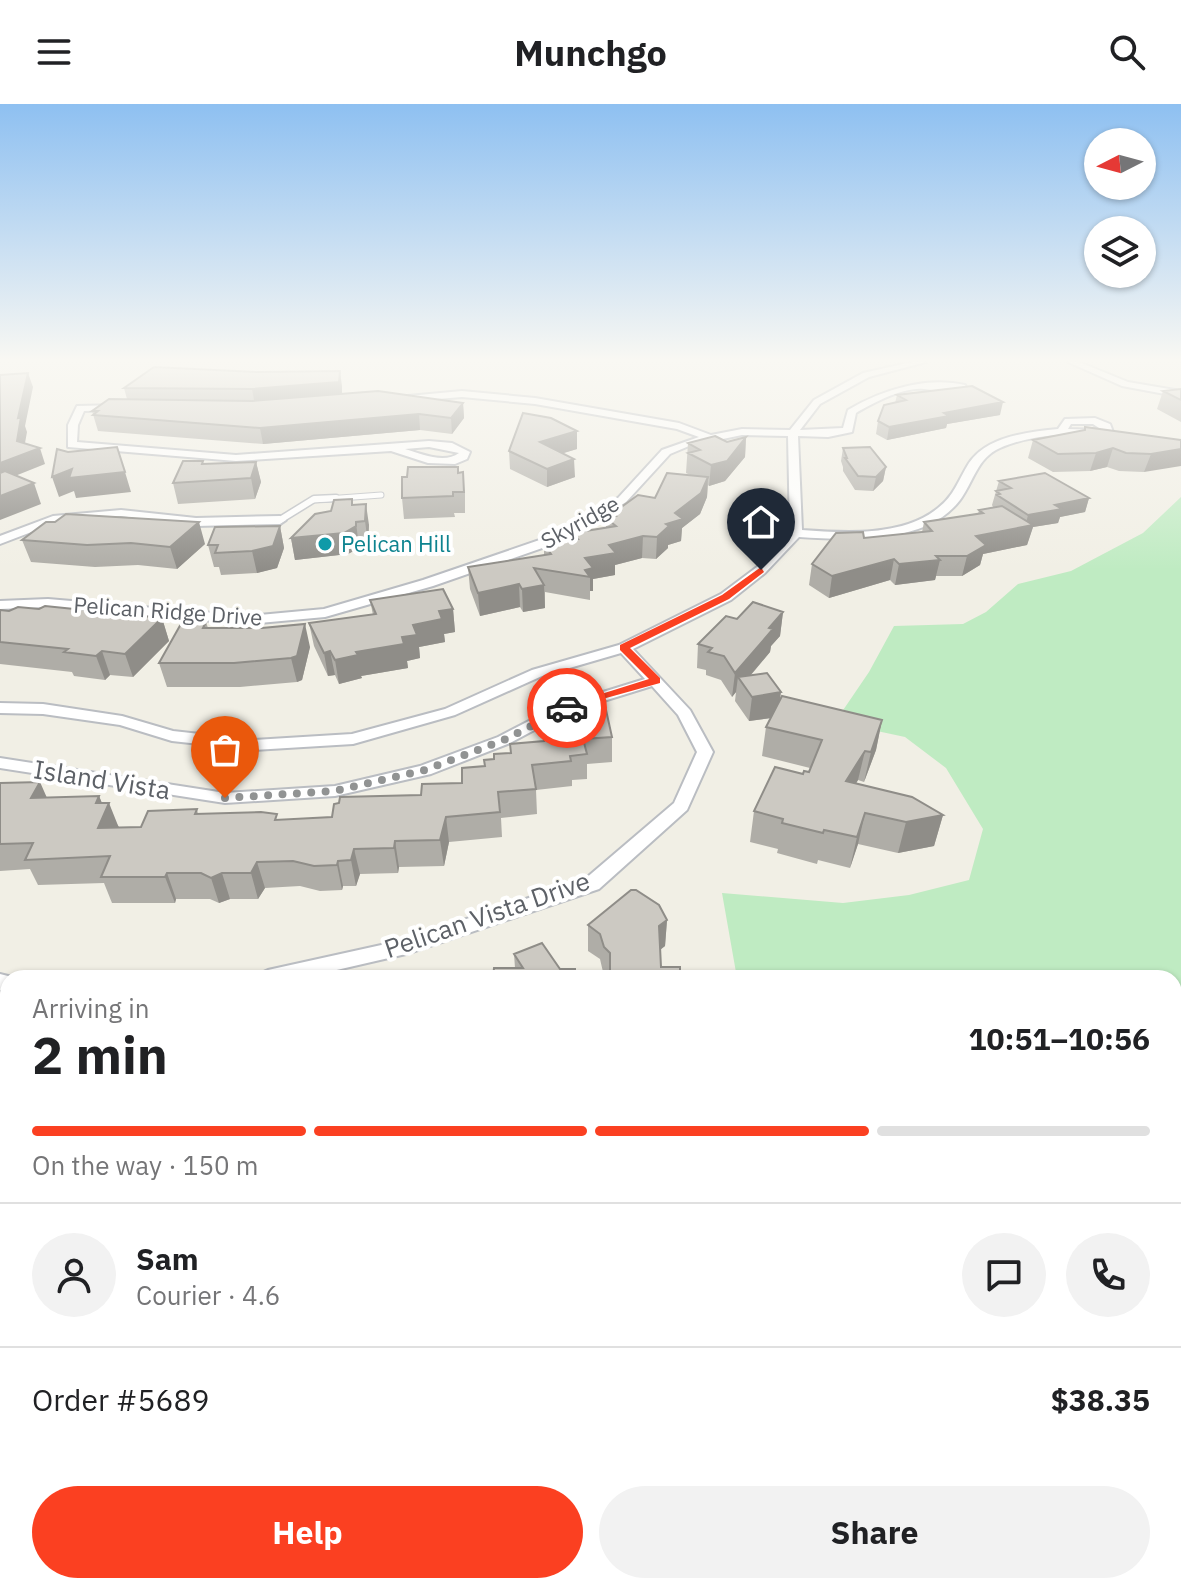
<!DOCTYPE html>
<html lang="en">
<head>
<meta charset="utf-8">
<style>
	body { margin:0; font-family:"IBM Plex Sans",sans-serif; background:#f2f2f2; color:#202124; height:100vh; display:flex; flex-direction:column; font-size:30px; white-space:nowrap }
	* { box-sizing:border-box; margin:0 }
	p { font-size:26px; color:#757577 }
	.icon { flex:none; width:44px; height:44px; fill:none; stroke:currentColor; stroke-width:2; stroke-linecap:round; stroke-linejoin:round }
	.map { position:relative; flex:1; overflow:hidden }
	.details { position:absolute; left:0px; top:866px; width:1182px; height:624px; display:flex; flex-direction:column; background:#fff; border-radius:24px 24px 0 0; box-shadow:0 2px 6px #0004 }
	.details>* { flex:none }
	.needle { width:52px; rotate:264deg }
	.buttons { position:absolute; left:1084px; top:24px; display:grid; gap:16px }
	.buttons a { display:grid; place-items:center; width:72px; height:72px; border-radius:50%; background:#fff; box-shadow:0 2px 6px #0004; font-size:40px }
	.pin { position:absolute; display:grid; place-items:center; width:68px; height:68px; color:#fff; margin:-82px -34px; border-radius:50% 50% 50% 0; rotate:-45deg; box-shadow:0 0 8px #0007 }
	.pin .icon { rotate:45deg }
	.courier { position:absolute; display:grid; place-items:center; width:80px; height:80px; margin:-40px; border:6px solid #fb4021; border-radius:50%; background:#fff; color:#222; box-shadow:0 2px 10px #0007 }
	.headline em { font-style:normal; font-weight:700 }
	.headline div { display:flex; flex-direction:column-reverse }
	.headline { display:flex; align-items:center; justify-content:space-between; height:136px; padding:0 32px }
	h1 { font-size:52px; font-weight:700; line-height:60px }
	.bar { display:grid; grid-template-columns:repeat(4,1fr); gap:12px 8px; align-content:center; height:96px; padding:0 32px }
	.bar i { height:10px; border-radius:6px; background:#e0e0e0 }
	.bar .selected { background:#fb4021 }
	.bar p { grid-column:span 4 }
	.line { display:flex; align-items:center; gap:20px; padding:0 32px; border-top:2px solid #e0e0e0 }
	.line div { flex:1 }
	.round { display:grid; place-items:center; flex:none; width:84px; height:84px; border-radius:42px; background:#f2f2f2 }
	.cta { display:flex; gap:16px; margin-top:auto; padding:16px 32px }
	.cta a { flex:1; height:92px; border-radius:48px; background:#fb4021; color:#fff; font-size:32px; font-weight:700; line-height:92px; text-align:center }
	.cta a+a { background:#f2f2f2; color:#202124 }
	header { display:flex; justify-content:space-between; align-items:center; height:104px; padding:0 32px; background:#fff; font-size:36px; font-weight:700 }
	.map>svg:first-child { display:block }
	.green { fill:#bfebc2 }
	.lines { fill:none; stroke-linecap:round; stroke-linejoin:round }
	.lane-far1-casing { stroke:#babdc2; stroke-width:7 }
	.lane-casing { stroke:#babdc2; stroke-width:9 }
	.street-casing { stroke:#babdc2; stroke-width:4 }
	.lane-far1 { stroke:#fff; stroke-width:5 }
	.lane { stroke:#fff; stroke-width:6 }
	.street { fill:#fff; fill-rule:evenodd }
	.wall { fill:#afada7 }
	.shaded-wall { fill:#8f8d88 }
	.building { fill:#ccc9c2; stroke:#8f8d88; stroke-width:2 }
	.route { fill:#fb4021 }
	.done { stroke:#919393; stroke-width:8; stroke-dasharray:0 14.4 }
	.culture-dot { fill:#0f9aa8; stroke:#fff; stroke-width:3 }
	.labels { text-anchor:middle; stroke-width:8; stroke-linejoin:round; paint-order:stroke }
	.far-street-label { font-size:22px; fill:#5d6167; stroke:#fff }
	.far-culture-label { font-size:22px; fill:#0d838f; stroke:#fff; text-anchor:start }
	.street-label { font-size:26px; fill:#5d6167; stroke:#fff }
</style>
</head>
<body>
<header><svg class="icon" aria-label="menu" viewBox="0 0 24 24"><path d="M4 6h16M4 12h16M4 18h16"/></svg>Munchgo<svg class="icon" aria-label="search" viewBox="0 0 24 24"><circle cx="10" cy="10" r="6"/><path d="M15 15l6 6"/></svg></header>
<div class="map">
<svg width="1181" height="1490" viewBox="0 0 1181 1490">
	<rect width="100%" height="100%" fill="#f1efe5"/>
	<path class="green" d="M1181,393v1097h-1181v-152h8v144h1166v-608h-437l-15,-85 121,10 66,-8 60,-15 14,-51 -37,-61 -41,-31 -70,-15 34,-50 25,-46 69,-2 23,-12 32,-28 53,-13 72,-38z"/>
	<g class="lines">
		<g class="lane-far1-casing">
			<path id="lane-far1" d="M313,396l68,-5"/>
		</g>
		<g class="lane-casing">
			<path id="lane" d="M280,416l34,-21 22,-1"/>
		</g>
		<g class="street-casing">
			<path id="street" d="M912,258h14l-57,15 -49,27 -20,26 43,-2 5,-18c34,-20 78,-34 117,-25l3,6c-16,8 -28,-1 -44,-2 -21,-2 -51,14 -68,24l-4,19 -24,5 -30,-1 4,94c42,3 101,7 136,-22 16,-12 21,-29 31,-45 18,-27 59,-31 89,-34l7,-10 30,-1 15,6 3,8c-16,10 -35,2 -53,3 -20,1 -42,5 -60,13 -23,10 -26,33 -40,52 -34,45 -111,40 -161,37l-34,36 -34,27 -98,49 57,61 23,42 -26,58 -88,79 -193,65 -104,24h-44l3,-5 7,-3 136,-30 181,-61 89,-76 23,-51 -19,-37 -26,-29 -84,26 -58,31 -79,31 -96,22 -110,7 -225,-35v-10l225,35 110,-7 85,-20 78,-29 60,-31 87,-27 -24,-26 -79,23 -87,39 -102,29 -99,6 -82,-9 -52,-16 -77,-11 -43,-1v-10l43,1 79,12 51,15 81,9 98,-6 93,-25 87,-39 87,-25 102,-51 36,-27 33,-35 -2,-96 -46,-1 -53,11 -19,8 -44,48 -58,37 -135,47 -108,31 -77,7 -200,-17 -48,2v-8l48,-2 200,17 76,-7 99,-29 137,-47 58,-35 44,-48 37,-13 -22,-8 -142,-25 -73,-7 -62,5 -3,-1v-4l65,-6 73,7 144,25 32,12 31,-6 48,1 24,-30 49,-27zM1071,320h22l9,6 -34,-1z
				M1068,258h11l49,20 53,9v6l-59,-11z
				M119,301l5,3 -2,2 -38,1 -6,14 -1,17 159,13 193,-14 23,2 18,9 -3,7 -12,5 -27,-1 -37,-12 -155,10 -168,-14v-22l9,-19zM429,343l30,6c-14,11 -38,1 -54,-4z
				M121,406l75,8 84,-2 6,4 -6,4 -84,2 -75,-10 -35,2 -31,5 -55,21v-8l53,-20z
				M0,870l16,4h-8v13l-8,-1z"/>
		</g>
		<use href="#lane-far1" class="lane-far1"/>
		<use href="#lane" class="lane"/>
		<use href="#street" class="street"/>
	</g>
	<path class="wall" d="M342,282v8l121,9 1,15 -12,16 -32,-4 -157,14 -165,-13 -6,-20 35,-12 -3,-11z
		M1181,285v33l-24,-13 6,-18z
		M897,291l103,20 -53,9 -1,4 -59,12 -11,-6 2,-13 17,-18z
		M1085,323l96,13 -37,32 -25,-1 -12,-4 -17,4 -37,1 -25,-14 5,-18 51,-10z
		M746,333l-1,20 -20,24 -16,5 -1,-1 -1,12 -7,17 -18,14 -1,13 -13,4v3l-12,11 -14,-1 -27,7v10l-22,4v12h-3v9l-45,-8v16l-22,4 -3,-5 -40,9 -10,-27 -2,-22 76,-12v-11l30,-4 -1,-7 33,-5v-10l7,-2v-3l42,-15 35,-23 -4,-2 2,-30 39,-1z
		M843,344l43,19 -3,14 -10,10 -18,-1 -12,-19v-4l-2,-6z
		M577,345l-14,4 12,24 -28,10 -37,-18 -1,-18z
		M256,358l5,20 -6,17 -77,5 -5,-21 31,-19z
		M459,369l6,20v20h-11l1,4 -51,2 -2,-21z
		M999,377l90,17 -4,14 -25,5 -2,6 -25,4 -6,18 -44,9 -3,11 -18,11h-26l-1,4 -40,5 -5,-5 -61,18 -20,-13 3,-21 52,-26 58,-6 2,-10 54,-8 1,-4 14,-3 -1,-2z
		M352,395l1,6 16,20 -1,18h-8l-1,5 -11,6 -53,6 -4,-22 40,-27z
		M280,422l4,22 -7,20 -20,5 -36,2 -2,-8h-5l-6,-22z
		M22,436l183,4 -28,25 -39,-4 -43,2 -64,-5z
		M370,496l83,9 2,23 -11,2 1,8 -26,5 1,11 -13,3 1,7 -47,8 1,2 -23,6 -4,-9 -7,1 -14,-30 -5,-23 64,-8z
		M0,506l162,8 7,23 -36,36 -23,-2 -5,5 -31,-4 -2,-4 -72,-8z
		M783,508l-3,24 -9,10 -1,6 -19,23 29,24 102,21 -6,30 -12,32 -6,-2 -2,3 87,32 -9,31 -36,7 -40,-9 -8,24 -32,-8 -1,4 -40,-11 1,-4 -28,-7 4,-31 49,-37 6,-2 1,-4 -48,-12 4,-29 5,-9 -22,3 -14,-20 1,-9 -4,5 -11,-17 -15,-5v-5l-9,-2 1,-24 39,-25z
		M206,518l2,6 102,19 -8,33 -5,2 -57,5h-73l-8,-24z
		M586,608l26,25v25l-25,2v15l-15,1v6l-36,4 1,24 -36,4 1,19 -53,5 -5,24 -45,1 -1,6 -38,1 -4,12h-13l-1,4 -22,1 -20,-5 -35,2 -7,11h-28l-11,4 -9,-4h-34l-1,4h-63l-8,-20 -66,2 -8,-16 -30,2v-88l47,15 52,-2 3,7 17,24h22l56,-18 1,5 80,6 54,-3 89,-22 41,-12 32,-24 16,-6v-9l33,-3v-11l18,-1v-7l25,-2z
		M667,816l-2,26 -5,4 1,17 19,11h-71l-6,-6 -3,-13 -12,-8v-26z
		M514,850l46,15 -45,-1z
		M8,923v197l-8,1v-176z"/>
	<path class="shaded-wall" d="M340,267l2,15v12l-87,7 -3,-16z
		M28,269l5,14 -8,39 2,6 -4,22 17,-6 5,16 -45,18v-19l17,-22 1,-23z
		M1003,298l-3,13 -53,9 -1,4 -59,12 2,-13 55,-14z
		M463,299l1,15 -12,16 -1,-16z
		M419,310l1,16 -157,14 -3,-16z
		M577,327v18l-36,11 -1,-18z
		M746,333l-1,20 -20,24 -16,5 2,-21z
		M1113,344l-6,19 -17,4 6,-18z
		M1181,345v17l-37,6 7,-18z
		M574,355l1,18 -28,10v-18z
		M256,358l5,20 -6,17 -4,-21z
		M886,363l-3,14 -10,10 3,-14z
		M72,365l53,3 6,20 -55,6 -2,-7 -15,6 -7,-20z
		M708,373l-1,20 -7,17 -18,14 -1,13 -13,4v3l-12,11 1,-22 18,-24z
		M34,379l7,21 -41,16v-24z
		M1089,394l-4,14 -25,5 -2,6 -25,4 -6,18 -44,9 -3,11 -18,11 5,-20 9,-20 49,-9 3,-12 27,-10z
		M366,400l3,21 -1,18 -3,-22z
		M199,418l6,22 -28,25 -7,-22z
		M356,418l3,26 -11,6 -53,6 -4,-22z
		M280,422l4,22 -7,20 -20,5 -5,-22z
		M643,432l-1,22 -27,7v10l-22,4v12h-3v-14l-5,-1v-18l24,-13z
		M894,455l-4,21 -61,18 3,-22z
		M940,456l-5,20 -40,5 4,-21z
		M519,480l1,23 -40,9 -2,-23z
		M544,481l1,23 -22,4 -1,-23z
		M453,505l2,23 -11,2 1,8 -26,5 1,11 -13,3 1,7 -47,8 1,2 -23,6 -4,-24 67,-23 11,-12 26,-14z
		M783,508l-3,24 -9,10 -1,6 -27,32 -5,-7 -2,15 -4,5 3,-24 34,-45z
		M162,514l7,23 -36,36 -8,-23z
		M305,520l5,23 -8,33 -5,2 -6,-24z
		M102,547l8,24 -5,5 -9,-24z
		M330,547l5,24 -7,1 -4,-23z
		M781,588l-3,25 -29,4 3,-24z
		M882,616l-6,30 -12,32 7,-30z
		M865,647l-7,29 -18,31 6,-30z
		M40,678l11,25 -20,-9z
		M99,692l6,15 4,-8 10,25h-21l-2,-25z
		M865,709l-7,31 -8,24 7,-31z
		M943,711l-9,31 -36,7 8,-31z
		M446,713l3,25 -5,24 -4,-26z
		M395,737l4,26 -1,6 -4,-25z
		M354,745l6,25 -4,12 -5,-26z
		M338,757l5,25 -1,4 -5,-25z
		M257,758l8,26 -7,11 -7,-26z
		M167,769l9,26 -1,4 -10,-26z
		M222,769l8,26 -11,4 -8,-25z
		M667,816l-2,26 -8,6 2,-26z"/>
	<path class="building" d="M154,263l102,5 84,-1 -1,11 -87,7 -128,-1z
		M28,269l-10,45 3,-1 -4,24 23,7 -40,15v-88z
		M972,282l31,16 -59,11 5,3 -60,11 -11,-6 6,-16 22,-5 -9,-5z
		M1181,285v11l-18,-9z
		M378,287l85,12 -12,15 -32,-4 -159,14 -167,-13 5,-4h-6l17,-12 143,2z
		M523,309l28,5 26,13 -37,11 34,17 -27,10 -38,-18z
		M1085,323l96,13v9l-30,5 -25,-1 -13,-5 -17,5 -38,1 -25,-14 52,-10z
		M715,332l12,6 19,-5 -19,24 -16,4 -23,-12 12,-3 -12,-7z
		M117,343l8,25 -56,6 3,-9 -20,8 5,-28 11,3z
		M870,343l16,20 -10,10 -18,-1 -13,-18h2l-4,-10z
		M183,357h20l-1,3 54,-2 -5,16 -78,5z
		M408,363h50v6l5,-1 1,20h-11v4l-51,2v-21h5z
		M5,367l29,12 -34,13v-23z
		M667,369l41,4 -7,16 -26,20 8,6 -17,5 3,2 -12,11 -14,-1 -34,9 7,8 -31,5 8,10 -8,2 5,7 -56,-9 10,17 -22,4 -3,-5 -41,9 -10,-26 83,-13 -7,-10 34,-5 -5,-6 43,-7 -10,-8 10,-2 -3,-3 25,-18 17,3z
		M1045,369l44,25 -34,7 7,4 -34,6 -31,-20 3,-1 -4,-3 15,-3 -12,-7z
		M352,395v6l14,-1 -1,17 -9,1v4l-12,7 -53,5 24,-24 16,-3 3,-11z
		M1002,402l31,19 -57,11 10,9 -19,11h-31l4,4 -41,4 -5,-5 -62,17 -20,-12 24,-31 27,-1 1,6 68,-7 -8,-9 59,-9 -4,-3z
		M66,410l133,8 -29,25 -39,-4 -44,2 -65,-5 24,-18h9z
		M280,422l-7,20 -21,5 -37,2 3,-8h-10l7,-18z
		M443,485l10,20 -14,2 3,8 -29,6 4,10 -15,2 2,7 -48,8 2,3 -23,5 -5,-9 -6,2 -15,-30 67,-9 -6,-14z
		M753,498l30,10 -14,16 4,1 -38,44 -11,-17 -16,-4 4,-4 -14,-4 28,-28 11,3z
		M45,502l117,12 -37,36 -23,-3 -6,5 -32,-4 4,-3 -68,-7v-32l9,1 9,-4 21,2z
		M182,518h24l-3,6h59l43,-4 -8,32 -6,2 -57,5h-75z
		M767,569l14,19 -29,5 -14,-20z
		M782,592l100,24 -11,32 -6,-1 -19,30 66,16 31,18 -37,7 -41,-9 -8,24 -33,-7 -1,3 -41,-10 1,-4 -29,-8 21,-44 28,7 1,-3 5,1 13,-32 -56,-13z
		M606,606l6,27 -29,2 4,15 -17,2 1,5 -39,4 4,24 -38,3 2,20 -54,5 -6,23 -45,1 -1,7 -40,1 -3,11 -13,1 -1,4 -23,1 -21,-5 -36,1 -6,11h-29l-11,5 -10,-5h-34l-2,4h-64l9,-21 -85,4 8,-17 -33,1v-61l40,-1 -9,16 68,-2 -3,7h13l-11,25 43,-1 7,-16 49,-2 -2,5 66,-2 16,2 -2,6 57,-3 2,-13 5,-1 1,-6 81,-2 1,-11 40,-1v-15l23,-2 -1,-6 10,-1v-5l17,-1 -1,-9 34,-3 -1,-11 19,-1 -1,-7 27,-3 -2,-7z
		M631,786h5l23,15 8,15 -8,6 2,41h19v11h-70v-25l-6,-6 -4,-13 -12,-9z
		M542,839l18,26h15v9h-82l1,-10h29l-9,-14z
		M6,923h2v169l-8,2v-149z"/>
	<linearGradient id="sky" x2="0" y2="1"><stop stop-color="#8ec0f1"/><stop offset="0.55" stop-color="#f9f8f3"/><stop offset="1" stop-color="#f9f8f3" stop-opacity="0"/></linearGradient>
	<rect width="1181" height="466" fill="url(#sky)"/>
	<path class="route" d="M761,463l3,5 -35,27 -99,49 30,30v5l-97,27v-4l86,-27 -29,-29v-5l102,-50z"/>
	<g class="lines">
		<path class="done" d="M225,694l110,-7 90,-21 79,-30 63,-32"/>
	</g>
	<circle class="culture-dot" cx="325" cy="440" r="8"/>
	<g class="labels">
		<g class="far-street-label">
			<text transform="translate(580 418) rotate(-29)" y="8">Skyridge</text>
			<text transform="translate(168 507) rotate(4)" y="8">Pelican Ridge Drive</text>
		</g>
		<g class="far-culture-label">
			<text x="341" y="448">Pelican Hill</text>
		</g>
		<g class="street-label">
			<text transform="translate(102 676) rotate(9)" y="9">Island Vista</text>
			<text transform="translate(487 811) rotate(-19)" y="9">Pelican Vista Drive</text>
		</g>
	</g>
</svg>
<div class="buttons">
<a><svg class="needle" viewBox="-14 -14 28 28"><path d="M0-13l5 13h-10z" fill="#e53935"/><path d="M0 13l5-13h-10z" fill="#757577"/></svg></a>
<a><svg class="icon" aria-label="layers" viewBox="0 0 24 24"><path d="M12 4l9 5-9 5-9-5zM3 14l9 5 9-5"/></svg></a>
</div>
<div class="pin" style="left:225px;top:694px;background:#ea580c"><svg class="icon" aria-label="bag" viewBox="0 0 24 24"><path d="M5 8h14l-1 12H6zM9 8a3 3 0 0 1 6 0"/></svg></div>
<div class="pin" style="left:761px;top:466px;background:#1f2937"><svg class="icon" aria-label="home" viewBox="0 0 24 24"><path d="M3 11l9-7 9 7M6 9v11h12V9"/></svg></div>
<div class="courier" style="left:567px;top:604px"><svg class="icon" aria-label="car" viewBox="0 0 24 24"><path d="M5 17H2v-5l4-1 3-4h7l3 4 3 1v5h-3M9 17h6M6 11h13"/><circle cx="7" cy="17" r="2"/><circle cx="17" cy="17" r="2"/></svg></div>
<section class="details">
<div class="headline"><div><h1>2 min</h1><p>Arriving in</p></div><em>10:51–10:56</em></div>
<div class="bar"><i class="selected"></i><i class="selected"></i><i class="selected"></i><i></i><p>On the way · 150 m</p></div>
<div class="line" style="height:144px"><a class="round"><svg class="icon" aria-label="person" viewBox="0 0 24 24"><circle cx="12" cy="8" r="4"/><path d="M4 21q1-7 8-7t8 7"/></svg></a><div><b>Sam</b><p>Courier · 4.6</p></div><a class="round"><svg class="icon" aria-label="chat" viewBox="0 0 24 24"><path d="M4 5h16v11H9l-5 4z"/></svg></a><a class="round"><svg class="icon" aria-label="phone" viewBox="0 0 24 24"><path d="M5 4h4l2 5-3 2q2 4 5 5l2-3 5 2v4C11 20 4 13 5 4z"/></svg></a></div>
<div class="line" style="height:104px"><div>Order #5689</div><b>$38.35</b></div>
<div class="cta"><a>Help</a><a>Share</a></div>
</section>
</div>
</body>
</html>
